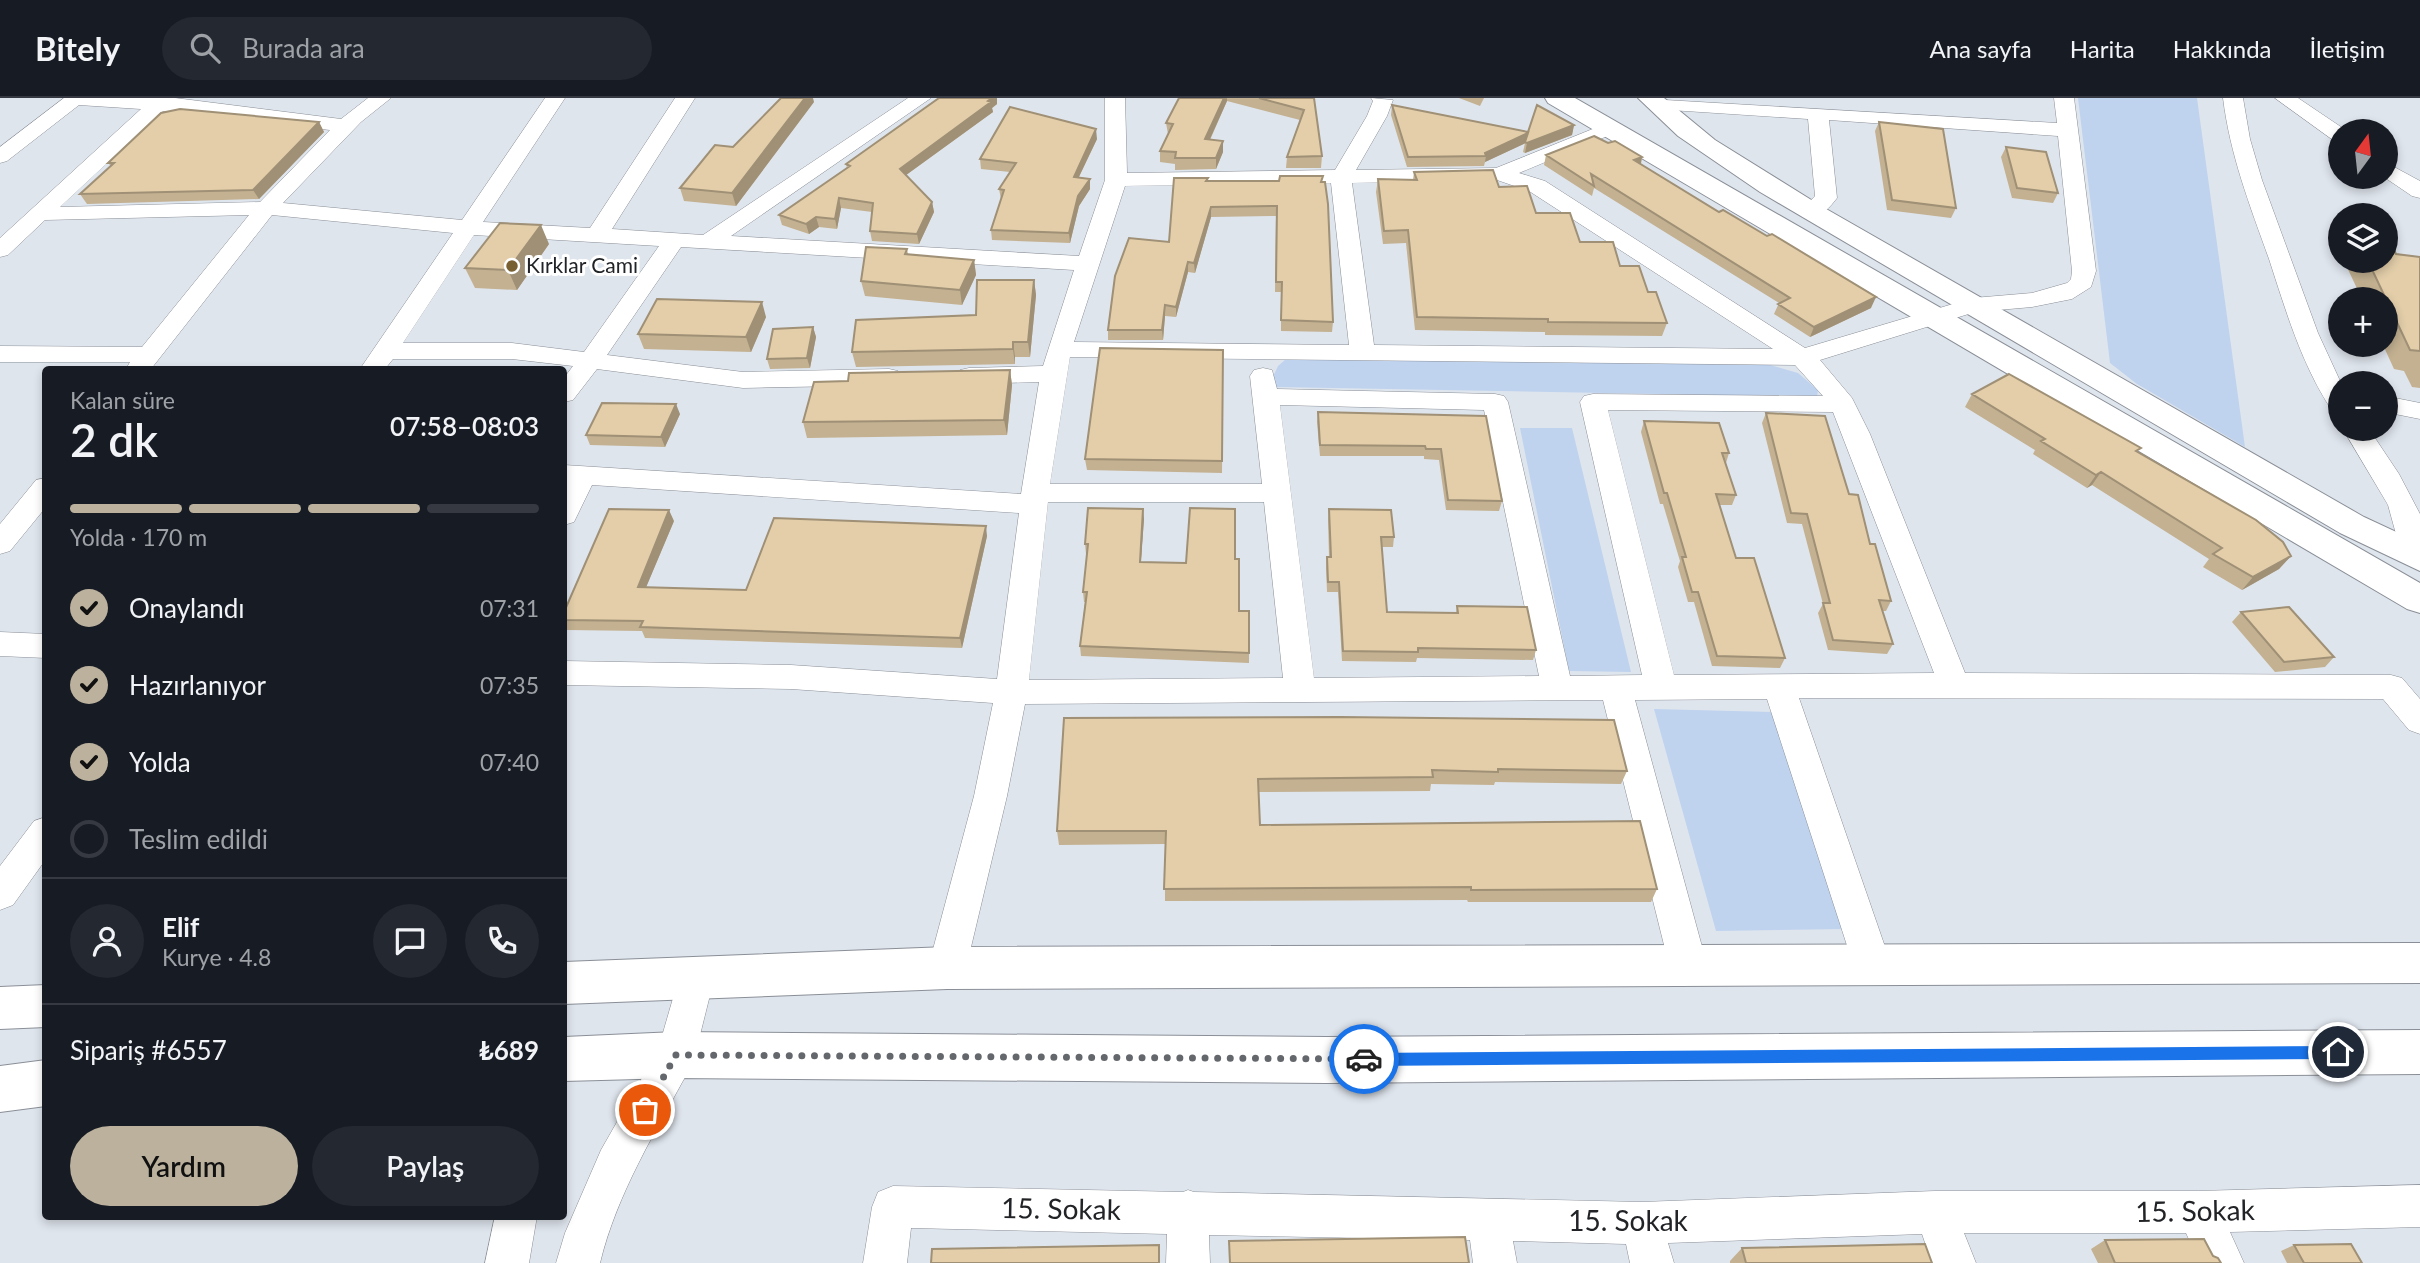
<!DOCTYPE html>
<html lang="tr">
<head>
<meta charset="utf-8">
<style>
	body { margin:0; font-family:Lato,sans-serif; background:#242831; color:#f1f3f6; height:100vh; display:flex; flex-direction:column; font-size:26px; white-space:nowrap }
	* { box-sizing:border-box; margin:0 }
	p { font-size:23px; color:#9ea1a6 }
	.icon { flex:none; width:38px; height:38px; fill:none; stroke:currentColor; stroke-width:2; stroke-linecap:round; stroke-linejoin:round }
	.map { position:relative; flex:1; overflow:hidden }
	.details { position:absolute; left:42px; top:268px; width:525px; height:854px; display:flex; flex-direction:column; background:#171b24; border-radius:7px; box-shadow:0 4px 10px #0003 }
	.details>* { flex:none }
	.needle { width:46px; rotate:15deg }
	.fabs { position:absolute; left:2328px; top:21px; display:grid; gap:14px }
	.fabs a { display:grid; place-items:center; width:70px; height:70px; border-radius:50%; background:#171b24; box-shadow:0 4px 10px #0003; font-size:35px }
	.pin { position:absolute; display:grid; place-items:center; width:60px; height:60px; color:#fff; margin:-30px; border:4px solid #fff; border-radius:50%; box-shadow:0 2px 7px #0007 }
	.courier { position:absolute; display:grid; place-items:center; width:70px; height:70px; margin:-35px; border:5px solid #1a73e8; border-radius:50%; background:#fff; color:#222; box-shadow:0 2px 9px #0007 }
	.headline em { font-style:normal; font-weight:600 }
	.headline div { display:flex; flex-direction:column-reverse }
	.headline { display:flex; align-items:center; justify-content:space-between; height:119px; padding:0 28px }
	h1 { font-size:46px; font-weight:600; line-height:52px }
	.bar { display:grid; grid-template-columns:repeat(4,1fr); gap:10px 7px; align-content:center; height:84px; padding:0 28px }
	.bar i { height:9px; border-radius:5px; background:#363941 }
	.bar .on { background:#bbb19d }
	.bar p { grid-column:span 4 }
	.line { display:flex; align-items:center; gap:18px; padding:0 28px; border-top:2px solid #363941 }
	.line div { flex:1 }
	.round { display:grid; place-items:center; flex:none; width:74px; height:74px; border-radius:37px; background:#242831 }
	ol { padding:0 28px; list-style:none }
	li { display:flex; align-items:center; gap:21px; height:77px }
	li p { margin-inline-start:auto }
	li .icon { padding:7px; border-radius:50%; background:#bbb19d; color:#111; stroke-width:4 }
	li:last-child { color:#9ea1a6 }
	li i { width:38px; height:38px; border:4px solid #363941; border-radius:50% }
	.primary-button { display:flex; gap:14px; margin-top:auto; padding:14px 28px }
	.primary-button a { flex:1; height:80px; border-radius:42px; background:#bbb19d; color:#111; font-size:28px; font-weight:600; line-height:80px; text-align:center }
	.primary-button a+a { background:#242831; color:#f1f3f6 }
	header { display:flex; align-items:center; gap:42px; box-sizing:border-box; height:98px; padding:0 35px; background:#171b24; border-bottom:2px solid #363941 }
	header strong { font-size:33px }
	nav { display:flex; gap:38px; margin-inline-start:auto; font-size:24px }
	.search { width:490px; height:63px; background:#242831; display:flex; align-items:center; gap:18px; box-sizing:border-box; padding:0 24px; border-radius:38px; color:#9ea1a6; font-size:26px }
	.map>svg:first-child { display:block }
	.green { fill:#bfd3ef }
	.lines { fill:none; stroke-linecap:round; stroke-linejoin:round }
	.street-casing { stroke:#8a8f97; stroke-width:1 }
	.secondary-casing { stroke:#8a8f97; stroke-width:2 }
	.street { fill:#fff; fill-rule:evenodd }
	.secondary { fill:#fff; fill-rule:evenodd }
	.wall { fill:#c3b191 }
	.shaded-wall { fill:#9f9076 }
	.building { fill:#e3cea9; stroke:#9f9076; stroke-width:2 }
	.route { fill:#1a73e8 }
	.done { stroke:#64676c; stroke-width:7; stroke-dasharray:0 12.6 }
	.poi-dot { fill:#796031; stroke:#fff; stroke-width:2.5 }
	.labels { text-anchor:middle; stroke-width:6; stroke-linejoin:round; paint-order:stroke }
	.far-poi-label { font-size:21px; fill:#212326; stroke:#fff; text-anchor:start }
	.near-street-label { font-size:28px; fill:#212326; stroke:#fff }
</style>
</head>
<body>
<header>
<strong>Bitely</strong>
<div class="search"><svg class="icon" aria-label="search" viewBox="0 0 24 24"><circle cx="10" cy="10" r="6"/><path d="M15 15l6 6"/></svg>Burada ara</div>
<nav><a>Ana sayfa</a><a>Harita</a><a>Hakkında</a><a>İletişim</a></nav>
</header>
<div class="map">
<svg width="2420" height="1165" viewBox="0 0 2420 1165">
	<rect width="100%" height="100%" fill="#dfe5ed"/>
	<path class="green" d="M2078,0h119l48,349 -108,-63 -27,-21z
		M1286,261l484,6 28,8 20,17 -1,7 -541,-10 -5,-6 7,-15z
		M1520,330h52l59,244 -62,-1z
		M1654,611l119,3 74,217 -131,2z"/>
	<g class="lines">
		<g class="street-casing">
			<path id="street" d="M64,0h111l166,21 27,-21h23l-30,24 -78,81 179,17 83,-122h20l-82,124 107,6 85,-130h20l-83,131 91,6 205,-137h23l-200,138 348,20 26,-76v-82h20l2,75 208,-3 32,-54 6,-15 -2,-3 22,2 -6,16 -31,54 140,-2 114,-46 7,2 3,4 -3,4 -98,41 26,8 260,167 168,-50 59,-5 35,-10 4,-4 1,-8 -14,-135 -229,-16 8,78c-9,12 -19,22 -34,19l-3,-5 15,-16 -7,-77 -153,-10 -7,-2 -3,-4 3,-4 409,24 -3,-25h20l22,173 -5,16 -19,12 -40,8 -57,5 -155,48 32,38 18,36 95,239 426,2 11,3 18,21v35l-11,-4 -26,-31 -584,-1 93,269 -6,12 -13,5 -13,-5 -6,-12 -87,-268 -132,1 72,265 -6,12 -13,5 -13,-5 -6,-12 -66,-265 -578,4 -18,92 -41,172 -6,12 -13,5 -13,-5 -6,-12 46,-172 19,-93 -202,-14 -227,-4v-24l227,4 206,14 22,-166 -427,-28 -18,37 -10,3v-60l457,29 18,-112 -70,2 -9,-2 -4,-6 4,-6 9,-2 74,-2 31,-96 -393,-23 -74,108 136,17 146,-3 9,2 4,6 -4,6 -9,2 -146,3 -146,-19 -24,31 -9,2v-24l9,-12 -61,-7h-119l-8,10h-25l93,-136 -181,-18 -121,154h-25l4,-7h-130v-16l142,1 107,-132 -204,5 -37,35 -8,2v-19l141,-129 -62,-4 -72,56 -7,2v-16zM163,13l167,19 -70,72 -200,5zM1497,82l32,11 244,158 -399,-4 -22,-162zM1331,85l18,162 -275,-3 51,-156zM474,137l185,11 -75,106 -72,-9h-109zM1070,259l725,8 28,31 -230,-2 -9,2 -4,6 62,273 -72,1 -62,-274 -4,-6 -9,-2 -218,-5 -5,-19 -9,-2 -9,2 -4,6 12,108h-212zM1280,307l204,5 55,266 -225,2zM1608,312l225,2 101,261 -260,2zM1048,404h216l19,176 -254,2z
				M2223,0h20l7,41 12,41 56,153 23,50 -1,28 -9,-2c-30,-46 -45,-98 -62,-150 -19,-53 -39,-104 -46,-161z
				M2275,0h23l49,33h-7v11l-7,-2z
				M2385,64l35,19v17l-8,-2 -28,-19z
				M2385,298l35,7v16l-35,-7z
				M2343,331h26l30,45 21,40v51l-13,-2 -5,-7 -14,-51z
				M46,380v29l-36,44 -10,3v-30l36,-44z
				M0,534l46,2v24l-46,-2z
				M46,719v42l-33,46 -13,5v-44l34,-45z
				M695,864l13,5 6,12 -19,76 -5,13c-34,63 -73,125 -90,195h-44l9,-30 36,-83 57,-100 24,-83z
				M2420,1087v42l-190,5 14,31h-44l-14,-30h-222l12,30h-44l-10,-29 -254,9 6,20h-44l-4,-19 -113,-3 4,22h-44l-3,-23 -261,-5 1,28h-44l1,-29 -256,-6 -4,35h-44l9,-56 6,-15 15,-6 290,6 5,-2 6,2 448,10 293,-11h263z
				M495,1118h42l-8,47h-44z"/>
		</g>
		<g class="secondary-casing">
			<path id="secondary" d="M1545,0h30l845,485v30l-13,-4 -859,-506z
				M1638,0h26l51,42 106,66 543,311 56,26v28l-80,-38 -580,-341 -82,-56z
				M2420,845v40l-1473,6 -383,15v-42l383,-15z
				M46,887v42l-46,2v-42z
				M2420,932v44l-1094,9 -650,-5 -112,3v-44l112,-5 650,5z
				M46,962v46l-46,6v-46z"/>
		</g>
		<use href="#street" class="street"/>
		<use href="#secondary" class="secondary"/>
	</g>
	<path class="wall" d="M939,0h58v6l-5,4 1,4 -87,63 26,27 2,10 -15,32 -47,-3 -2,-10 2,-19 -31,-4 -4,21 -18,-2 -10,7 -27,-9 -3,-10 68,-47 -1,-4z
		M1179,0h135l8,58 -1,12h-35l1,-11 13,-37 -73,-19 -17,39 13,1v11l-7,17 -41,1v-6l-15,-2v-11l8,-17 -2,-11z
		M1459,0h25l-4,8z
		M814,4l-78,104 -52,-5 -4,-13 53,-41z
		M1392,7l136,27 46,-7 -2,10 -47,18 -2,-1 2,-9 -40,19 -1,4 -77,1 -16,-52z
		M319,24l5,10 -65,67 -172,5 -7,-10 31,-28 -3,-3z
		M1879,24l77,86 -5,10 -64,-8 -12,-79z
		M1097,41l-18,38 11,2v10l-11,17 -9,37 -78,-3 -1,-10 10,-31 -2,-10 11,-17 -29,-3 -1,-10z
		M1608,45l34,14 -1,7 230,144 -61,29 -36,-23 5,-11 -185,-115 -2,8 -48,-31 2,-10z
		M2006,49l52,46 -5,10 -41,-5 -11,-41z
		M1414,74l85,15 81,55 40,24 28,26 19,31 -5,13 -117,-1v-3l-130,-2 -9,-87 -23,1 -7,-52 2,-13 35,1z
		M1208,83l114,1 11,140 -1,10 -51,-1v-39h-6l1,-76 -65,1 -16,56 -7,-1 -12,45 -11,-1 -2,24h-55v-10l61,-88z
		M549,146l-32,46 -42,-2 -10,-20z
		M907,151l1,5 66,6 2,15 -14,30 -97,-9 -4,-15z
		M2396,156l24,3v131l-8,-1 -8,-16 -10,-2 -11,-24h2v-46h-23l-18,-38h41z
		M1034,182l2,15 -6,62h-15v7l-159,3 -4,-15 124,-37z
		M766,219l-15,35 -107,-3 -6,-15z
		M813,229l3,10 -6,31 -40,1 -3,-10z
		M1223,252l-1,123 -135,-3 -2,-11z
		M1010,272l2,15 -5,50 -200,3 -4,-16 45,-41z
		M1972,296l166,58 153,104 -12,13 -37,21 -39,-23 6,-8 -117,-74 -5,3 -54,-34 2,-4 -70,-43z
		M1318,314l168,4 16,85 -3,10 -53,-1 -7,-50 -15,-1v-3h-104l-3,-34z
		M1766,315l83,81 21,50 21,57 -5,10h-4l11,33 -6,10 -59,-4 -10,-37 5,-9 -21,-80 -15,-1 -25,-100z
		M680,316l-15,33 -75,-2 -4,-10z
		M1644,323l85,32 -3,10 10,32 -4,10h-13l17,53 49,100 -5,10 -68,-2 -18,-64h-6l-10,-35 2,-6 -17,-57h-3l-19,-72z
		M1329,411l65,28 -1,10h-11l5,65 69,1 1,-7 79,44 -3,10 -116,-2 -1,4 -74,-1 -4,-69h-11l-1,-25 1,-10h2l-1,-38z
		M1144,421l-3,43 45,1 49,-4 4,52h10v52l-168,-7 -1,-10 5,-44h-1l-1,-10 4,-38h-1l-1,-10z
		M674,423l-28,66 100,3 241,-54 -25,112 -317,-10 -3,-7 -76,-1 -2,-4v-14z
		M2241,514l93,45 -9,10 -50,5 -43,-50z
		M1064,620l563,53 -6,13 -126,-2 -1,3 -63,-1 -1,7 -171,1 1,33 397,64 -6,13h-183l-1,-2 -302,1v-57l-106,1 -2,-14z
		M2105,1142l108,16 8,7h-123l-7,-14z
		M2294,1147l68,18h-75l-6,-12z
		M1742,1150l190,15h-202v-2z"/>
	<path class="shaded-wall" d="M805,0h8l1,4 -78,104 -4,-13z
		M992,0h5v6l-5,4 1,4 -91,66 -2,-9z
		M1224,0h3v3l-22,49v-11z
		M319,24l5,10 -65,67 -6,-9z
		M1574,27l-2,10 -47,18 2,-10z
		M1096,31l1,10 -23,48v-10z
		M1528,35l-2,10 -41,19 1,-6 -1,-3z
		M1223,43v11l-7,17v-11z
		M1642,59l-2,10 -6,-7z
		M1090,81v10l-11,17 -9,37 -1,-10 9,-37z
		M839,100l2,10 -4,21 -2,-10z
		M932,104l2,10 -15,32 -2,-10z
		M1211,109v10l-16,56 -1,-10z
		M816,119l3,10 -10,7 -3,-10z
		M541,127l8,19 -32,46 -9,-20z
		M974,162l2,15 -14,30 -2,-15z
		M1188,164v10l-12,45v-10z
		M1034,182l2,15 -6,62 -2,-15z
		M1876,199l-5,11 -61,29 4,-10z
		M762,204l4,15 -15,35 -5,-15z
		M1165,207v11l-2,24 -1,-10z
		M813,229l3,10 -6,31 -3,-10z
		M1013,244l2,15v7l-2,-15z
		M1010,272l2,15 -5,50 -3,-15z
		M676,306l4,10 -15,33 -4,-10z
		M2101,374l-9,13 -5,3 9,-13z
		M1143,411l1,10 -4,53v-10z
		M669,412l5,11 -32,76 -4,-10z
		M986,428l1,10 -25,112 -2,-10z
		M2291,458l-12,13 -37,21 11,-13z"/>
	<path class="building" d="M781,0h24l-73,95 -52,-5 35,-43 18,2z
		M939,0h53l-4,3 3,1 -91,67 32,33 -15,32 -47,-3 3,-28 -34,-5 -4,21 -19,-2 -10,7 -27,-9 71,-49 -4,-2z
		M1179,0h45l-19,41 18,2 -7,17h-41l1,-6 -16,-1 13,-27 -7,-1z
		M1259,0h55l8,58 -35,1 17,-47z
		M1392,7l136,27 9,-27 37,20 -47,18 -2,-1 3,-9 -43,20 1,3 -78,1z
		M1010,9l86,22 -22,48 16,2 -12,17 -9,37 -78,-3 13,-40 -5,-1 17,-26 -36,-4z
		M180,11l139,13 -66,68 -173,4 34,-31h-6l53,-50z
		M1879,24l64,7 13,79 -64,-8z
		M1594,38l14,7 7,-2 27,16 -8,3 85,52 4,-2 44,26 5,-2 104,63 -62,30 -36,-23 12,-6 -199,-124 3,12 -48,-31z
		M2006,49l40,5 12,41 -41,-5z
		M1493,72l6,17 28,-1 9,27h34l10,29h33l7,24h19l9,26h8l11,31 -119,-1v-3l-131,-2 -9,-87 -24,1 -6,-52 39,1 -3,-8z
		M1280,78h43l-2,6h4l3,22 5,118 -52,-2 1,-38h-6l1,-76 -66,1 -17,56 -6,-1 -12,45 -11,-2 -3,25h-54l7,-54 14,-38 40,4 5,-64h34l-2,3h73z
		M500,125l41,2 -33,45 -43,-2z
		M2385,147l7,1 4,8 24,3v94l-10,-1 -42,-89h17z
		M866,149l41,2 -2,5 69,6 -14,30 -99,-9z
		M977,182h57l-6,62h-15v7l-161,3 4,-32 120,-5z
		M657,201l105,3 -16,35 -108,-3z
		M813,229l-6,31 -40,1 6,-30z
		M1100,250l123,2 -1,111 -137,-2z
		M1010,272l-6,50 -201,2 11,-40 34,-1 1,-8z
		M2009,276l132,74 -5,3 120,69 27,22 8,14 -38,21 -40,-23 9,-6 -121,-76 -5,3 -55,-34 4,-2 -73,-45z
		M602,305l74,1 -15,33 -75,-2z
		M1318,314l168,4 16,85 -54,-1 -7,-51h-15l-1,-3 -105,-1z
		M1766,315l59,3 24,78 9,1 12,49h5l16,57 -12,-1 14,44 -60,-4 -10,-37h7l-23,-89 -16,-1z
		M1644,323l75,2 10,30h-7l14,42 -20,-1 20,64h18l31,100 -68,-2 -19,-64h-6l-10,-35h4l-19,-64h-3z
		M1088,410l55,1 -3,53 46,1 4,-55 45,1v50h4v52h10v42l-169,-7 7,-54h-4l5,-48h-3z
		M609,411l60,1 -31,77 108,3 28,-72 212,8 -26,112 -320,-11 3,-6 -79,-1v-8z
		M1329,411l62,1 3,27h-13l6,75 71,1 -1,-7 70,1 9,43 -118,-2v4l-75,-1 -4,-69h-11l-1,-25h4z
		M2289,509l45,50 -50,5 -43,-50z
		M1340,619l274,3 13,51 -129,-2v3l-66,-2 1,7 -175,2 2,46 380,-4 17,68 -186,1v-3l-307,2 2,-58h-109l7,-113z
		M1465,1139l4,26h-239l-1,-22z
		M2204,1141l9,17 5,2 3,5h-106l-10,-23z
		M1925,1146l7,19h-186l-4,-15z
		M2351,1146l11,19h-58l-10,-18z
		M1159,1147v18h-228l1,-14z"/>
	<path class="route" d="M2338,948l7,6 -7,7 -974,7 -7,-7 7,-6z"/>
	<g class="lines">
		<path class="done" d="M645,1012l31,-55 688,4"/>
	</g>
	<circle class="poi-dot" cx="512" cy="168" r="7"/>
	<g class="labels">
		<g class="far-poi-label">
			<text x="526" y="175">Kırklar Cami</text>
		</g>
		<g class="near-street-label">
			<text transform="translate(1061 1111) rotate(1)" y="10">15. Sokak</text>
			<text transform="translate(2195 1113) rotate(-1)" y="10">15. Sokak</text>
			<text x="1628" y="1133">15. Sokak</text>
		</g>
	</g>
</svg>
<div class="fabs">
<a><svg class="needle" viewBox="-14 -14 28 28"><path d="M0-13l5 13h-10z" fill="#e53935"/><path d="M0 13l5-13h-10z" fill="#9ea1a6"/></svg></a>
<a><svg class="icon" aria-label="layers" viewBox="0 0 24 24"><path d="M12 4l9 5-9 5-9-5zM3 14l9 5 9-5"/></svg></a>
<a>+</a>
<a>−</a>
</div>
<div class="pin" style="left:645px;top:1012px;background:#ea580c"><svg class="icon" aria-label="bag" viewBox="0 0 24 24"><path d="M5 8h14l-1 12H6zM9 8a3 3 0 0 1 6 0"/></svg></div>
<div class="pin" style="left:2338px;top:954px;background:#1f2937"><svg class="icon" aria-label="home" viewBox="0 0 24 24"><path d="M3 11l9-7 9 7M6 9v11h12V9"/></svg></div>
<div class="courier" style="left:1364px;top:961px"><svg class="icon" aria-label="car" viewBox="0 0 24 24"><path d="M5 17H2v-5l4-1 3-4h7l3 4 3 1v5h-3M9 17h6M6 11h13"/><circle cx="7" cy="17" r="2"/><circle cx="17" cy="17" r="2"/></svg></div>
<section class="details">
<div class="headline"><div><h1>2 dk</h1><p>Kalan süre</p></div><em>07:58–08:03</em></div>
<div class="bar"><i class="on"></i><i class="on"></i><i class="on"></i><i></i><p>Yolda · 170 m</p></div>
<ol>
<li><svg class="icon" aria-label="check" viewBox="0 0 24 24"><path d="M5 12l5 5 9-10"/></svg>Onaylandı<p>07:31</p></li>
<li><svg class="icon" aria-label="check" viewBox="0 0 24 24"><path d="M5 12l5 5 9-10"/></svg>Hazırlanıyor<p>07:35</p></li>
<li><svg class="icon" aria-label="check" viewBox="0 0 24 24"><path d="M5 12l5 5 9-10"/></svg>Yolda<p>07:40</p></li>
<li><i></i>Teslim edildi</li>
</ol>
<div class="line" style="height:126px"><a class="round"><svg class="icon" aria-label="person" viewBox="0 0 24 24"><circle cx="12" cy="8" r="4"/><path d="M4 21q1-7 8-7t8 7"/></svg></a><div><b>Elif</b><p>Kurye · 4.8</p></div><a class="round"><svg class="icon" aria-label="chat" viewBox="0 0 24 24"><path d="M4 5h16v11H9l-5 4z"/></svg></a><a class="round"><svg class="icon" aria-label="phone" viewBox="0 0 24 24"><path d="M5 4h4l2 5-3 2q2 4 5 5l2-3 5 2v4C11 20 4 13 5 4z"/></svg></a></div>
<div class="line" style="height:91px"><div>Sipariş #6557</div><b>₺689</b></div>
<div class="primary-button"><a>Yardım</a><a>Paylaş</a></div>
</section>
</div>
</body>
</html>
